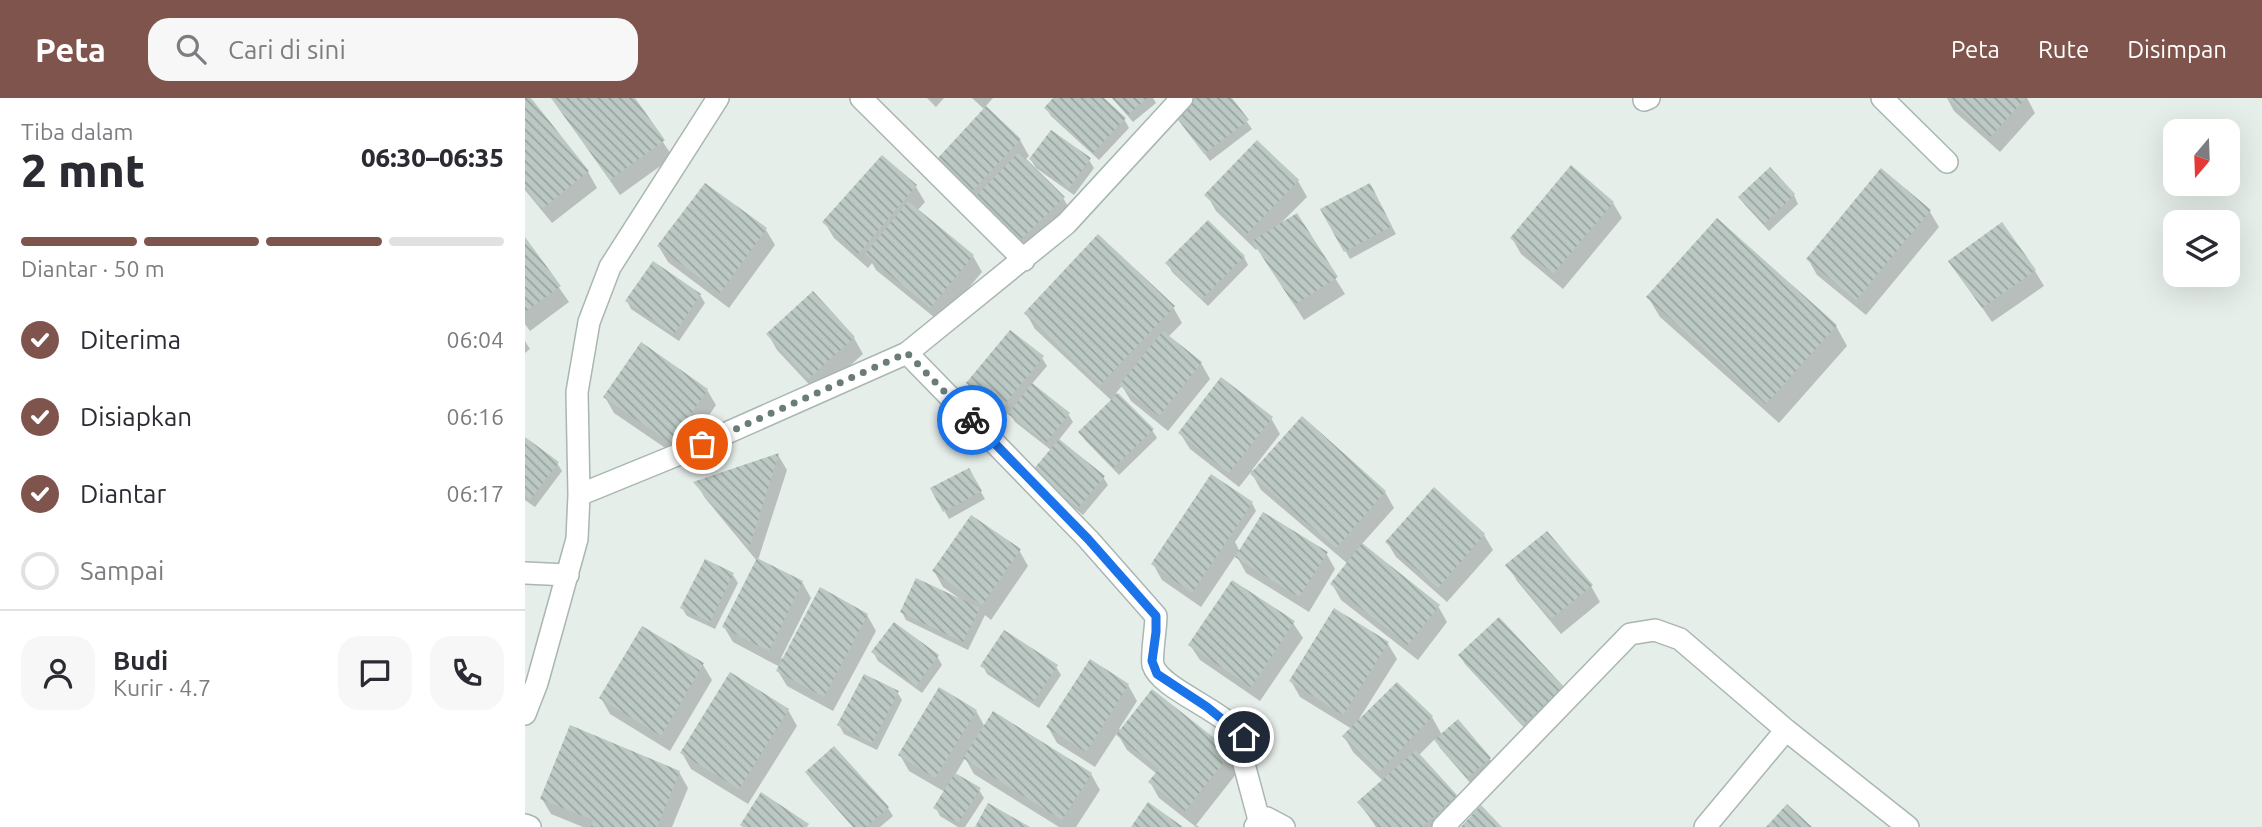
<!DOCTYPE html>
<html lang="id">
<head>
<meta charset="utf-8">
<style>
	body { margin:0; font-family:Ubuntu,sans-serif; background:#f7f7f7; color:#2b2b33; height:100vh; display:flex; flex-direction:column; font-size:26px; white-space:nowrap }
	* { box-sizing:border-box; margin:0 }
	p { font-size:23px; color:#7c7c81 }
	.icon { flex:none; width:38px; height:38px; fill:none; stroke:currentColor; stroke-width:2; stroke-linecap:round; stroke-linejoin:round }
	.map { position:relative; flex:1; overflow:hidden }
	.drawer { display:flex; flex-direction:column; background:#fff; width:525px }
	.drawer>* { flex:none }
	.needle { width:46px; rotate:199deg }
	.fabs { position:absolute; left:1638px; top:21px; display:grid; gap:14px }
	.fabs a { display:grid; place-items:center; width:77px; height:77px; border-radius:14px; background:#fff; box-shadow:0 7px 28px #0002; font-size:35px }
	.pin { position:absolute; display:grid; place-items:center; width:60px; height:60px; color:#fff; margin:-30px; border:4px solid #fff; border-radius:50%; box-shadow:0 2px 7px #0007 }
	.courier { position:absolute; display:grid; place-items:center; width:70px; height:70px; margin:-35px; border:5px solid #1a73e8; border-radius:50%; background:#fff; color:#222; box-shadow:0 2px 9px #0007 }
	.overview em { font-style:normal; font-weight:800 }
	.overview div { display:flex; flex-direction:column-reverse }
	.overview { display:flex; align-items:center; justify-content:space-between; height:119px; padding:0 21px }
	h1 { font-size:46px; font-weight:800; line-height:52px }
	.bar { display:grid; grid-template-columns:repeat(4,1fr); gap:10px 7px; align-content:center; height:84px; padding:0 21px }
	.bar i { height:9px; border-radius:5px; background:#e1e1e2 }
	.bar .current { background:#7f544d }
	.bar p { grid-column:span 4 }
	.line { display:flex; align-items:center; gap:18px; padding:0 21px; border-top:2px solid #e1e1e2 }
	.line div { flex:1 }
	.round { display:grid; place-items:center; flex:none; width:74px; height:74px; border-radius:21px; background:#f7f7f7 }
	ol { padding:0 21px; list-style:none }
	li { display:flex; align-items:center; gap:21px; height:77px }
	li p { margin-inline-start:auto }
	li .icon { padding:7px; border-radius:50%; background:#7f544d; color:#fff; stroke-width:4 }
	li:last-child { color:#7c7c81 }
	li i { width:38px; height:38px; border:4px solid #e1e1e2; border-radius:50% }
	header { display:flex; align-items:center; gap:42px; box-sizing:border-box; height:98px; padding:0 35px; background:#7f544d; color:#fff }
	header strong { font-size:33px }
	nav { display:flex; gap:38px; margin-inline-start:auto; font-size:24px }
	.search { width:490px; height:63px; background:#f7f7f7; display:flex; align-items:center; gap:18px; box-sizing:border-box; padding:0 24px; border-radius:21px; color:#7c7c81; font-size:26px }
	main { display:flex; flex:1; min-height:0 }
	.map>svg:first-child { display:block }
	.shadow { fill:#0003 }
	.building { fill:url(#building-back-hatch) }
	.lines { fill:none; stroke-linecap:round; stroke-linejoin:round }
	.street-casing { stroke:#a9b6b1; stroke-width:24 }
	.street { stroke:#fff; stroke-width:21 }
	.done { stroke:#697c76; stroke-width:7; stroke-dasharray:0 12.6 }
	.route { stroke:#1a73e8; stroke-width:9 }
</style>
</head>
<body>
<header>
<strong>Peta</strong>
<div class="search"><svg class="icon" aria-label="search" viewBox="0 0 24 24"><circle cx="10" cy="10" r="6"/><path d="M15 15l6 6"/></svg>Cari di sini</div>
<nav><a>Peta</a><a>Rute</a><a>Disimpan</a></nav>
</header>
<main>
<section class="drawer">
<div class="overview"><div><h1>2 mnt</h1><p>Tiba dalam</p></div><em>06:30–06:35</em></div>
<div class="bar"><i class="current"></i><i class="current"></i><i class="current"></i><i></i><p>Diantar · 50 m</p></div>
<ol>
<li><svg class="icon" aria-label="check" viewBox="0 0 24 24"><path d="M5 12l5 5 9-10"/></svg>Diterima<p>06:04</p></li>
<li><svg class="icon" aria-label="check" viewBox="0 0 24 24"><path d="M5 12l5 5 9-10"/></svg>Disiapkan<p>06:16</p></li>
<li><svg class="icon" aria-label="check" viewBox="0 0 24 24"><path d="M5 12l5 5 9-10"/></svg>Diantar<p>06:17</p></li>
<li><i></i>Sampai</li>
</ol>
<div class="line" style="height:126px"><a class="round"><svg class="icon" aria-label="person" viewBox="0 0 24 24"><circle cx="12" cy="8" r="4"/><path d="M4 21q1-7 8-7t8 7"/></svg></a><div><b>Budi</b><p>Kurir · 4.7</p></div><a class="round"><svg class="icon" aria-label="chat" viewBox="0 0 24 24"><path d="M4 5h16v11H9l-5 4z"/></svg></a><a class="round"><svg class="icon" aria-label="phone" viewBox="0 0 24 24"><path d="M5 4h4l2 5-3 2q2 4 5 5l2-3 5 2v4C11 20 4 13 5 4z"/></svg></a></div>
</section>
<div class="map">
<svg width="1737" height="729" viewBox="0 0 1737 729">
	<defs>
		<pattern id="building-back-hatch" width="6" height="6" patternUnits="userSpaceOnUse" patternTransform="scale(1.75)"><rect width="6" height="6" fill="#bbc8c3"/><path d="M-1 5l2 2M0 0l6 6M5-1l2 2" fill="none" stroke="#98a49f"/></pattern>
	</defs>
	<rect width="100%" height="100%" fill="#e6eeea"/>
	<path class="shadow" d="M0,0h3l60,74 9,16 -45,35 -27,-33z
		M27,0h81l40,59 -53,38z
		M402,0h17l-8,9z
		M447,0h21l-8,9 35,33 9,16 -4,4 38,38 9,15 -44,44 -80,-83 -9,-15 46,-49z
		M531,0h45l23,21 5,9 -30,32 -48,-44 -5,-8z
		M587,0h41l3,5 -23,19z
		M671,0h34l22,31 -42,32 -35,-47z
		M1422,0h80l8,15 -35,39 -46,-41z
		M357,60l34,29 9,15 -8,9 56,45 9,16 -42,50 -64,-52 -4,-7 -4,5 -34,-30 -9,-15z
		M506,62h58l5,8 -20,27 -38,-27z
		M1245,72l24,25 4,9 -29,27 -24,-26 -5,-8z
		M1356,73l49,41 9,15 -73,88 -49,-40 -9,-16z
		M773,83l9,16 -25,25 14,-7 49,79 -41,26 -46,-72 -2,2 -40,-39 -9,-16z
		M180,87l61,45 9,15 -46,63 -61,-46 -9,-15z
		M844,87l27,49 -46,25 -28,-49z
		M1088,105l9,15 -59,71 -42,-35 -9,-16z
		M0,141l44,63 -39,29 -5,-7z
		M719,159l4,8 -40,41 -36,-34 -4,-8z
		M1425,163l85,10 9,15 -52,36z
		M288,195l41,45 9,16 -45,40 -41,-44 -9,-16z
		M175,197l5,8 -26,38 -48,-32 -4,-8z
		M1123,199l188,29 11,20 -68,77 -119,-106z
		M648,209l9,16 -14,14 33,26 9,16 -42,52 -37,-30 -9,-15 -6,7 36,37 5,8 -38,37 -34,-35 -5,-8 32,-31 -77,-72 -9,-16z
		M0,243l5,8 -5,4z
		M517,260l5,8 -16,19 37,29 5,8 -15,19 45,36 5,8 -25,30 -44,-36 12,-29 -36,-28 -6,-10 -4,5 -32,-26 -5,-8z
		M182,292l9,15 -36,53 -66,-45 -9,-16z
		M746,320l9,16 -28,36 2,2 131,20 9,16 -33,37 77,61 9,16 -29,38 -77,-60 -9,-16 16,-20 -87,-74 -10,-18 -12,15 -49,-38 -10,-16z
		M0,341l32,24 5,8 -27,36 -10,-7z
		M253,357l9,15 -29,90 44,22 9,16 -30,60 3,1 83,-44 9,16 -43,80 -46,-25 -9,-15 2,-4 -47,-25 -9,-15 33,-66 -52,-63 -9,-15z
		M443,372l17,29 -36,20 -17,-30z
		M727,405l4,8 -21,31 5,10 86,1 9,16 -26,43 -63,-39 -10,-18 -35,52 -39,-27 -9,-16z
		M959,437l9,15 -46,52 -51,-45 -9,-15z
		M494,452l9,16 -37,54 -6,-5 -17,35 -62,-30 -4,-8 56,-13 1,-1 -16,-11 -9,-16z
		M983,467l83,21 9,16 -39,32 -44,-53z
		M208,477l5,8 -23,46 -28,-13 -5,-8z
		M768,525l10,15 -43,63 -60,-41 -10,-15z
		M117,531l61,36 9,15 -42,71 -60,-37 -9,-16z
		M863,546l9,15 -38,60 73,-2 10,18 48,24 4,8 -22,18 -32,-37 -5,-9 -16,16 37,41 8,16 -17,15h-71l-17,-25 24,-21 -30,-29 -9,-16 8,-7 -52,-32 -9,-16z
		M348,554l64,4 5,9 -20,28 -44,-32z
		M935,558l102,32 5,8 -39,36 -63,-68z
		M565,563l38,24 9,16 -18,28 3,1 30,-39 79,63 9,15 -44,56 3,2h-3l-37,-29 -9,-16 7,-8 -30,-24 -10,-17 -22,34 -38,-24 -9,-16z
		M458,568l73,1 5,8 -22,33 -52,-34z
		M372,594l5,8 -25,50 -33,-16 -5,-9z
		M263,612l9,16 -49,78 -57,-35 -9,-16z
		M451,613l9,16 106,47 9,16 -24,37h-17l-85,-53 -9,-16 -10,17 24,15 5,8 -19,29h-7l-18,-11 -4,-8 9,-16 -36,-21 -9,-16z
		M309,650l54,60 5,8 -13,11h-27l-41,-46 -5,-8z
		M154,674l9,16 -16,39h-89l-32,-13 -9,-15z"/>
	<path class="building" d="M0,0h6l58,73 -47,38 -17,-22z
		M26,0h84l30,42 -55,40z
		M528,0h51l22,20 -33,35 -49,-45z
		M587,0h35l-19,17z
		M668,0h39l17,22 -45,34 -31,-41z
		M1422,0h79l-36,39z
		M461,8l35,33 -49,52 -35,-32z
		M526,32l40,28 -22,30 -40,-29z
		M732,42l42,40 -53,55 -42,-40z
		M494,54l46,45 -47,45 -44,-44z
		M357,57l35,30 -59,69 -36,-32z
		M1046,67l43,37 -61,72 -43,-36z
		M1245,69l25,27 -31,30 -26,-27z
		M1356,70l50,42 -75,90 -50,-41z
		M180,85l62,45 -47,65 -63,-47z
		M845,85l22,43 -48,26 -24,-43z
		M383,103l66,54 -44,53 -65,-54z
		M772,115l41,64 -44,28 -42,-64z
		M1192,120l120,107 -71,79 -120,-107z
		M683,122l37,36 -43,43 -37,-36z
		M1477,124l34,48 -54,38 -34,-47z
		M573,136l77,72 -75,79 -76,-72z
		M0,139l36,49 -36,26z
		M128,163l48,33 -27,40 -49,-33z
		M288,193l42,46 -47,42 -42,-45z
		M485,232l34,26 -44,54 -34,-27z
		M638,233l39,31 -43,54 -40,-31z
		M116,244l67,47 -37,54 -68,-46z
		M696,279l52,40 -44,56 -51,-40z
		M507,285l38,30 -24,30 -38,-29z
		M593,295l36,36 -41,39 -35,-36z
		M777,318l84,75 -50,57 -86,-74z
		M0,339l34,25 -29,38 -5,-4z
		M534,341l46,37 -27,32 -46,-37z
		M254,355l-30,95 -56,-66z
		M444,370l13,23 -39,21 -13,-24z
		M686,376l42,28 -61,91 -41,-29z
		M909,389l51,47 -47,54 -53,-46z
		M738,414l65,40 -29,45 -64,-40z
		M446,417l50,34 -39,56 -50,-34z
		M1022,433l46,54 -42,34 -46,-54z
		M837,445l78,62 -32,40 -78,-61z
		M232,460l46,23 -34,70 -47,-24z
		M180,461l29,14 -24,49 -30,-14z
		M391,480l64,30 -17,34 -63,-30z
		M707,482l63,41 -44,66 -63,-42z
		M295,489l48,27 -44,83 -48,-26z
		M809,510l55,34 -46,73 -54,-34z
		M974,519l65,70 -41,38 -65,-70z
		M369,524l45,33 -23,31 -45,-34z
		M117,528l62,37 -43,73 -62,-38z
		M479,532l54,35 -24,36 -54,-35z
		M565,561l39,25 -43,68 -40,-25z
		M205,574l59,37 -50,80 -59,-36z
		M339,576l35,17 -27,52 -35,-18z
		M872,584l36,34 -54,56 -37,-36z
		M414,589l38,23 -42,68 -37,-23z
		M627,591l80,63 -47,59 -37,-29 11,-13 -43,-34z
		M468,613l99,62 -30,47 -99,-62z
		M933,621l33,39 -24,20 -33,-38z
		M45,627l110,46 -23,56h-66l2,-7 -53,-21z
		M309,648l55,61 -23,20h-13l-48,-55z
		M891,652l41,45 -35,32h-43l-22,-25z
		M430,675l26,15 -23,35 -25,-15z
		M236,694l48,32 -2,3h-64l-3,-2z
		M623,704l35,25h-52z
		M463,705l42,24h-55z
		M1262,706l25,23h-46z
		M956,707l21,22h-41z"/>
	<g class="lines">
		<g class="street-casing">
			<path id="street" d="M336,0l163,162
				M1357,0l65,64
				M1119,2l5,-2
				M382,255l181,186 68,77c0,12 -5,40 -3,49 8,26 79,47 95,79l-4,20 15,56 -4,7
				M54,397l98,-40 230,-102 159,-129 116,-126
				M0,475l43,2
				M0,616l12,-31 40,-144 2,-44 -2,-103 12,-70 21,-55 108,-169
				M734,722l8,-2 17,9
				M0,727l5,2
				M918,729l187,-193 25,-4 25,9 106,91 122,97
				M1180,729l81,-97"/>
		</g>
		<use href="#street" class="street"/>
	</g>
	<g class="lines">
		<path class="done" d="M177,346l205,-91 65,67"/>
		<path class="route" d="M447,322l116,119 68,77v16l-4,29 5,13 50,33 37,30"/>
	</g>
</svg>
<div class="fabs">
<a><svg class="needle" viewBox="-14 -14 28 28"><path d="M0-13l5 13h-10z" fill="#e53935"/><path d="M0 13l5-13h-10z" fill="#7c7c81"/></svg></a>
<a><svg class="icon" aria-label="layers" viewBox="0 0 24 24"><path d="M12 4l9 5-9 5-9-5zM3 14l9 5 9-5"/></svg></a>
</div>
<div class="pin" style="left:177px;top:346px;background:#ea580c"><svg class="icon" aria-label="bag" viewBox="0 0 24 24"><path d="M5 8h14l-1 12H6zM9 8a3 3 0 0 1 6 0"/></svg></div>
<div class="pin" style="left:719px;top:639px;background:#1f2937"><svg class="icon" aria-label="home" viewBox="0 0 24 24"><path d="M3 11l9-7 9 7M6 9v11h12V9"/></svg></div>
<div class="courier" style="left:447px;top:322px"><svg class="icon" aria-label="bike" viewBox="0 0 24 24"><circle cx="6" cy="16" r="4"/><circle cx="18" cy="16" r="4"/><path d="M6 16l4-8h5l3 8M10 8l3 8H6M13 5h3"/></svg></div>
</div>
</main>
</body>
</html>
